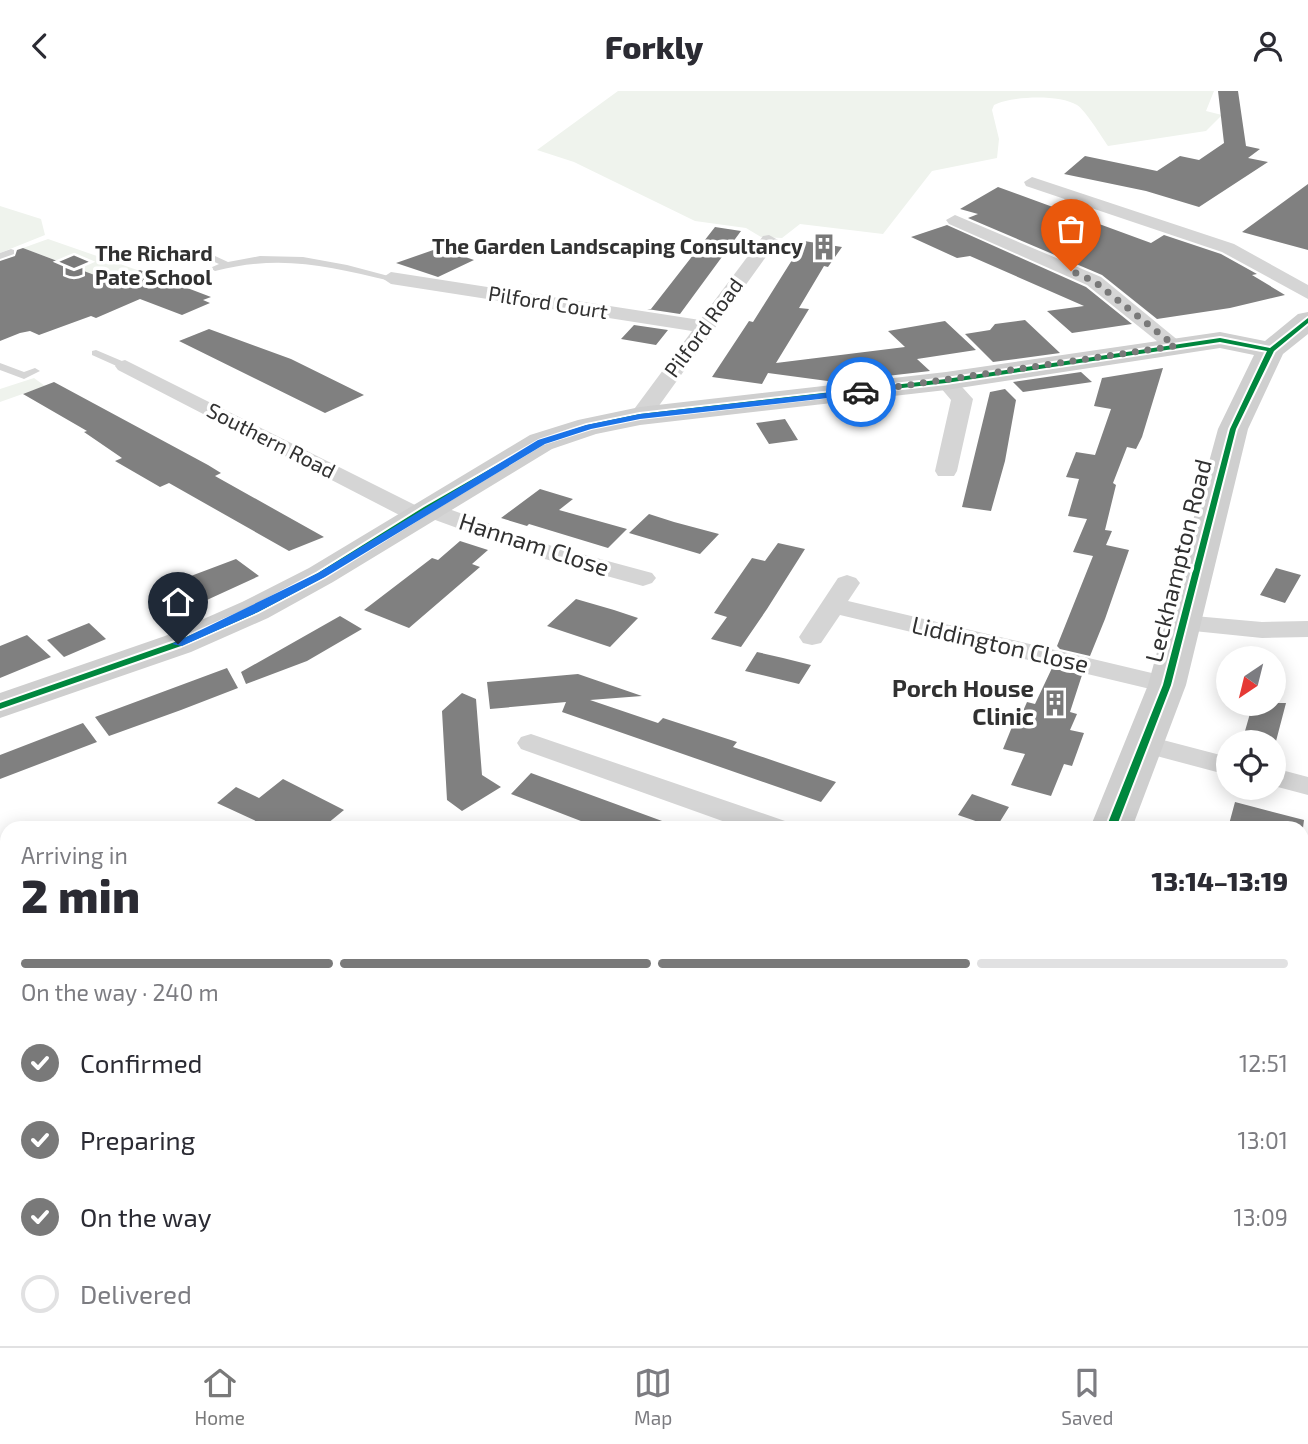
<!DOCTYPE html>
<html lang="en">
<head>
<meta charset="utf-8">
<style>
	body { margin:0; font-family:"Exo 2",sans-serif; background:#f7f7f7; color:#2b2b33; height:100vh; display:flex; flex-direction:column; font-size:26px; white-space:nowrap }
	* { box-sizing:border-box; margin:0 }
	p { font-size:23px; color:#7c7c81 }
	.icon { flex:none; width:38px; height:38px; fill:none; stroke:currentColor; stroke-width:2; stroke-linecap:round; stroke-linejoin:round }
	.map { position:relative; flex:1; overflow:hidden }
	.panel { position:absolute; left:0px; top:730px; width:1309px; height:527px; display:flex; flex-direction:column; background:#fff; border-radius:21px 21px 0 0; box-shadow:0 4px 18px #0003 }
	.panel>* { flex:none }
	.needle { width:46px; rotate:215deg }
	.fabs { position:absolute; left:1216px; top:555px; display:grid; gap:14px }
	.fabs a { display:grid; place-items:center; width:70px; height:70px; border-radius:50%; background:#fff; box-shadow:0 4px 18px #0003; font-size:35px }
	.pin { position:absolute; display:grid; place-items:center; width:60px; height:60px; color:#fff; margin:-72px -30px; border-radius:50% 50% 50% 0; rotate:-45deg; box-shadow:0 0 7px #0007 }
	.pin .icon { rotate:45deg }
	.courier { position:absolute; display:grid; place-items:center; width:70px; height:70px; margin:-35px; border:5px solid #1a73e8; border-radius:50%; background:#fff; color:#222; box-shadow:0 2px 9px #0007 }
	.headline em { font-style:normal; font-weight:800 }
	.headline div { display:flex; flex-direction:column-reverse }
	.headline { display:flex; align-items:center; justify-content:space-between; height:119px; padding:0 21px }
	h1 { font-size:46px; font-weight:800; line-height:52px }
	.bar { display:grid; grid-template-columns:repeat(4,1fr); gap:10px 7px; align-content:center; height:84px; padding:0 21px }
	.bar i { height:9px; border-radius:5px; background:#e1e1e2 }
	.bar .current { background:#797979 }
	.bar p { grid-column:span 4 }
	ol { padding:0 21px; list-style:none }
	li { display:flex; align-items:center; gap:21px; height:77px }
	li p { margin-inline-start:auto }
	li .icon { padding:7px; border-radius:50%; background:#797979; color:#fff; stroke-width:4 }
	li:last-child { color:#7c7c81 }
	li i { width:38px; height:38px; border:4px solid #e1e1e2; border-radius:50% }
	header { display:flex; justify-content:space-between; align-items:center; height:91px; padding:0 21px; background:#fff; font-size:32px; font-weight:800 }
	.tab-bar { display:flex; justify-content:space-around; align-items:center; height:98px; border-top:2px solid #e1e1e2; background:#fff; font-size:19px; color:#7c7c81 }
	.tab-bar a { display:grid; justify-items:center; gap:4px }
	.tab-bar .current { color:#797979 }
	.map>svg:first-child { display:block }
	.green { fill:#eff3ed }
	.building { fill:#808080 }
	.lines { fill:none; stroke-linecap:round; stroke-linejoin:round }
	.lane { fill:#d5d5d5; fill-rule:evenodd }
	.street { fill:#d5d5d5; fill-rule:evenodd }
	.secondary { fill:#cfcfcf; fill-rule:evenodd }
	.cycleway-casing { stroke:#fff; stroke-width:4 }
	.cycleway { fill:#00873e; fill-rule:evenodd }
	.route { fill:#1a73e8 }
	.done { stroke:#797979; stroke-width:7; stroke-dasharray:0 12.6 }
	.labels { text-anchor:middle; stroke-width:7; stroke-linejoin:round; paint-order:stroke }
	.far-poi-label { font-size:21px; font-weight:bold; fill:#313131; stroke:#fff; text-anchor:end }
	.far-street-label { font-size:21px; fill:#313131; stroke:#fff }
	.street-label { font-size:24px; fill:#313131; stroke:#fff }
	.poi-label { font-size:24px; font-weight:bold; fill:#313131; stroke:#fff; text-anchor:end }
</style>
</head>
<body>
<header><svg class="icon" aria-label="back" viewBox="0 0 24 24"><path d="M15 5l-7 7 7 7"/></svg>Forkly<svg class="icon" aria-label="person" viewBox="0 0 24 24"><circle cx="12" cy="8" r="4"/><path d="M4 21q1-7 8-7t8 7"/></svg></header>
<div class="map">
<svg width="1308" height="1255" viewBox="0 0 1308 1255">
	<rect width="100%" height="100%" fill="#fff"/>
	<path class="green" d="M618,0h596l-8,20 16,4 -16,16 -98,15c-7,-10 -22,-35 -31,-41 -18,-11 -65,-9 -83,0l-2,5 7,29 -2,19 -65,13 -49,63 -83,-10 -18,14 -21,-1 -15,-9 -51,-7 -121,-59 -37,-12z
		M0,115l41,13 4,16 -45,18z
		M48,148l92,32 -44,18 -30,-25 -43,-16z
		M34,287l11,8 -45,16v-13z"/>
	<path class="building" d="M1218,0h20l8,55 14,3 -12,9 20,4 -69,45 -53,-16 -82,-17 21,-18 72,15 23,-15 19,4 25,-17z
		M1308,93v66l-66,-18z
		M998,96l153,56 13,-8 57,19 36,20 -5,1 33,20 -55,13 -73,11 -55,-44 -134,-57 10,-4 -18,-5z
		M947,134l139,62 46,37 -60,9 -25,-22 37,-5 -114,-50 -13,2 -46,-21z
		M715,136l26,4 -61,83 -33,-5h4z
		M804,150l38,6 -14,20 -4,-1 -25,42 10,1 -33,54 129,-16 -17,-16 57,-10 31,29 -59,9 13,12 -95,11 -67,-9 -6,11 -50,-7 37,-56 4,1z
		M23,157l90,34 27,-12 71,27 -8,3 7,3 -28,12 -42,-16 -44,19 -5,-2 -52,19 -9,-4 -10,2 -20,8v-80l15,-5 2,-6z
		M439,157l35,12 -36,17 -42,-14z
		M1025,229l35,33 -67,9 -28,-28 25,-4 5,-6z
		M634,234l34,5 -12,15 -35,-6z
		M209,238l82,30 73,36 -39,18 -146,-72z
		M1163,277l-21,69 -6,12 -9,-2 -14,36 3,2 -11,45 7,1 -6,14 23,5 -24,69 -15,37 -30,-7 -3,-3 36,-90 -20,-4 14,-33 -19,-3 11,-37 -13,-2 10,-25 19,3 16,-46 -17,-3 8,-28z
		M1081,281l11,10 -69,10 -10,-10z
		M54,291l154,83 13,8 -6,3 109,61 -35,14 -120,-68 -9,4 -45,-26 7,-3 -38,-26 3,-1 -64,-37z
		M1005,298l11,11 -11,61 -14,50 -29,-4 28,-115z
		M785,328l13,21 -29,4 -13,-21z
		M540,398l33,10 -14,11 68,19 -19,19 -79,-24 -2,2 -26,-8z
		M649,423l25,8 45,12 -19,20 -71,-21z
		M460,450l28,9 -16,14 8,3 -71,61 -45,-18 68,-52 6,2z
		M778,452l27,6 -38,60 -26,38 -30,-8 16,-22 -13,-4 38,-55 13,3z
		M236,468l23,17 -74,34 -26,-22z
		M1276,477l25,7 -16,28 -25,-8z
		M576,508l38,11 24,8 -28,29 -63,-21z
		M340,525l22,13 -55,32 -61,23 -5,-12z
		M89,532l17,16 -42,18 -17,-17z
		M27,544l24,22 -51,21v-32z
		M757,561l26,6 28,7 -12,19 -54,-13z
		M227,577l11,20 -57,22 -72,26 -14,-19z
		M1052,577l30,7 -12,37 7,2 -7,16 14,3 -12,33 -8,-2 -13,32 -40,-11 14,-31 -22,-5 13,-32 4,1 7,-16 8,2z
		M578,583l64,22 -52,4 68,23 5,-5 74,24 -4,5 103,35 -15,20 -259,-90 4,-10 -76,7 -3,-27z
		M462,602l14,6 6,76 19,12 -39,24 -15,-11 -5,-89z
		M1253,612h33l-11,42 -1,-3 -31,-4z
		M83,632l14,19 -97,37v-24z
		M531,682l142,52v3h-74l-88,-34z
		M283,688l61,31 -22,18h-51l-54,-25 19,-16 23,11z
		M972,703l37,13 -13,21 -38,-13z
		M1235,711l69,18 -1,8h-75z"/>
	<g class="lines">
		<path class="lane" d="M11,158l3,1v4l-14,5v-6z
			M202,159l26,12 32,-6 43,1 44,8 49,13 -5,3c-64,-15 -110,-27 -176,-10l-5,-3 9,-4 -20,-9 -2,-2z
			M96,259l33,14 1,2 -1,2h-8l-29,-13v-4z
			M0,272l24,9 11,-4 5,3 -16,8 -24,-9z"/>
		<path class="street" d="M1032,86l202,67 74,41v14l-86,-47 -196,-66 -2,-4z
			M955,124l146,62 84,69 -3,4h-14l-81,-65 -138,-61 -3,-4z
			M769,144l9,5 -130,181h-16l-3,-5 63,-85 -301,-47 -9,-6 9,-6 309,48 63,-84z
			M125,269l292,146 10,-4 8,2 117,42 100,27 4,5 -4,5 -9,3 -109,-30 -107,-39 -10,5 -8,-2 -291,-150 -3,-4 3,-4z
			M946,284l7,2 20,22 -16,72 -3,5h-16l-3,-5 16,-71 -16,-19 4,-4z
			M847,484l9,3 4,5 -12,18 329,78 4,6 -4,6 -10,2 -327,-78 -19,28 -9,2 -9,-2 -4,-6 39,-59z
			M1183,524l79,7 46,-1v16l-46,1 -88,-9 -4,-6 4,-6z
			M531,643l254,87 4,7h-47l-221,-79 -4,-6 4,-6z
			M1144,644l84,22v18l-94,-25 -4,-6 4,-6z
			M1274,677l34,9v18l-34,-9z
			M7,823v26l-7,3v-27z
			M183,1250h42l-2,5h-42z"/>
		<path class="secondary" d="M1308,221v22l-25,20 -35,75 -62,256 -54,143h-42l58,-143 70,-256 36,-74 -34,-7 -274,42 -306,35 -44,9 -44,15 -219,133 -65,36 -77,34 -191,66v-25l165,-57 77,-34 67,-34 221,-133 48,-15 62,-13 306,-35 274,-40 45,9 33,-27z
			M896,1250h56l-2,5h-56z"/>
		<g class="cycleway-casing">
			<path id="cycleway" d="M1308,227v5l-34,28 -38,78 -65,256 -55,143h-10l57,-143 67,-256 37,-78 -47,-9 -274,41 -306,35 -49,10 -48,15 -113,68 -106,66 -66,35 -77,34 -181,63v-6l175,-61 77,-34 66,-35 106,-66 115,-66 48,-16 53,-11 306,-35 274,-41 50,10z"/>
		</g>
		<use href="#cycleway" class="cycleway"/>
	</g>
	<path class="route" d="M861,298l3,5 -224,25 -49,10 -46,15 -220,133 -67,35 -76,34 -10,-2 146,-71 220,-133 48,-15 54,-11z"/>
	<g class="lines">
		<path class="done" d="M861,301l314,-46 -81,-65 -23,-10"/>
	</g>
	<defs>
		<g id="building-bare" transform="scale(2.1)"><path d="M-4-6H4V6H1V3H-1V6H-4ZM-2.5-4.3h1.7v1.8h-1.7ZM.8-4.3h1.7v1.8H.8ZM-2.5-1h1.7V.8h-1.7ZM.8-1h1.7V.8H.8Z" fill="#797979" stroke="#fff" stroke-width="2.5" paint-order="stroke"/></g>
		<g id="school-bare" transform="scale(2.1)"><path d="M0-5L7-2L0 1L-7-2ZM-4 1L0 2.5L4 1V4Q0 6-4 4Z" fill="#797979" stroke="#fff" stroke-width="2.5" paint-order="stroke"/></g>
	</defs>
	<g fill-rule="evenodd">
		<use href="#building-bare" x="824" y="156"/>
		<use href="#school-bare" x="74" y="175"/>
		<use href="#building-bare" x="1055" y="612"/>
	</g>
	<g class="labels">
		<g class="far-poi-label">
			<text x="803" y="163">The Garden Landscaping Consultancy</text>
			<text x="95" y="170" text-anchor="start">The Richard<tspan x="95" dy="24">Pate School</tspan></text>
		</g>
		<g class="far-street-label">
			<text transform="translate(548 212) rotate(9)" y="7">Pilford Court</text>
			<text transform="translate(704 237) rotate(-54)" y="7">Pilford Road</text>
			<text transform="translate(271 350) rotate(27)" y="7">Southern Road</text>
		</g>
		<g class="street-label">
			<text transform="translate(534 454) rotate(18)" y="8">Hannam Close</text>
			<text transform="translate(1179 470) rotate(-76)" y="8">Leckhampton Road</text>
			<text transform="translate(1000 554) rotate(13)" y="8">Liddington Close</text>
		</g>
		<g class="poi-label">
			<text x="1034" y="606">Porch House<tspan x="1034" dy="28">Clinic</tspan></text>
		</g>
	</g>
</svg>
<div class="fabs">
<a><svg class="needle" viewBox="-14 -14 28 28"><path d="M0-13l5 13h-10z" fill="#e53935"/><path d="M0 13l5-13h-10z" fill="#7c7c81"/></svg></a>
<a><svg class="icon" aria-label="locate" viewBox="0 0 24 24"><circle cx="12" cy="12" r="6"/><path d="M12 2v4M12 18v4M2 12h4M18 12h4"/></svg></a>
</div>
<div class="pin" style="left:1071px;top:180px;background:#ea580c"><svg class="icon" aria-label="bag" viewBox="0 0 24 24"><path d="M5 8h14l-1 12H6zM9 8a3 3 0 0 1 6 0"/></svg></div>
<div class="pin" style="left:178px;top:553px;background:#1f2937"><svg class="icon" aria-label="home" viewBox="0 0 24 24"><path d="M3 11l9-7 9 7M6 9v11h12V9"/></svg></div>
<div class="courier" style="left:861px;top:301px"><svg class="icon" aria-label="car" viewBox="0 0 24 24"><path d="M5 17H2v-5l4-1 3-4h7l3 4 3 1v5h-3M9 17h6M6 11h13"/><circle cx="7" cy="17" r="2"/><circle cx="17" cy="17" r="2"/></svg></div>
<section class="panel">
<div class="headline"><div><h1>2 min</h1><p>Arriving in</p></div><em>13:14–13:19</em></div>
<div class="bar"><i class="current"></i><i class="current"></i><i class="current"></i><i></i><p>On the way · 240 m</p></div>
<ol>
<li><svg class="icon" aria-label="check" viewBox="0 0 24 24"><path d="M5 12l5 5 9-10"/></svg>Confirmed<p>12:51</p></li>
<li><svg class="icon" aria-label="check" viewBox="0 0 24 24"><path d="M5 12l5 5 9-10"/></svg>Preparing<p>13:01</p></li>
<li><svg class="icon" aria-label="check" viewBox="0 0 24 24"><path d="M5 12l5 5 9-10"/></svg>On the way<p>13:09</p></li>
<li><i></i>Delivered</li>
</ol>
</section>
</div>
<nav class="tab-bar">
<a class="current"><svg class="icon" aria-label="home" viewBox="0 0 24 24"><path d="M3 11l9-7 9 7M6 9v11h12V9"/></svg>Home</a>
<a><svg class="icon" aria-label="map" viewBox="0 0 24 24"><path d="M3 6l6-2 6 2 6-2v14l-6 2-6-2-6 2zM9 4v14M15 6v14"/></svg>Map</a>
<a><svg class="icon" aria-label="saved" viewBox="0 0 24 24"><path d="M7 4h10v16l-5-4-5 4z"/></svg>Saved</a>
</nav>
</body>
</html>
